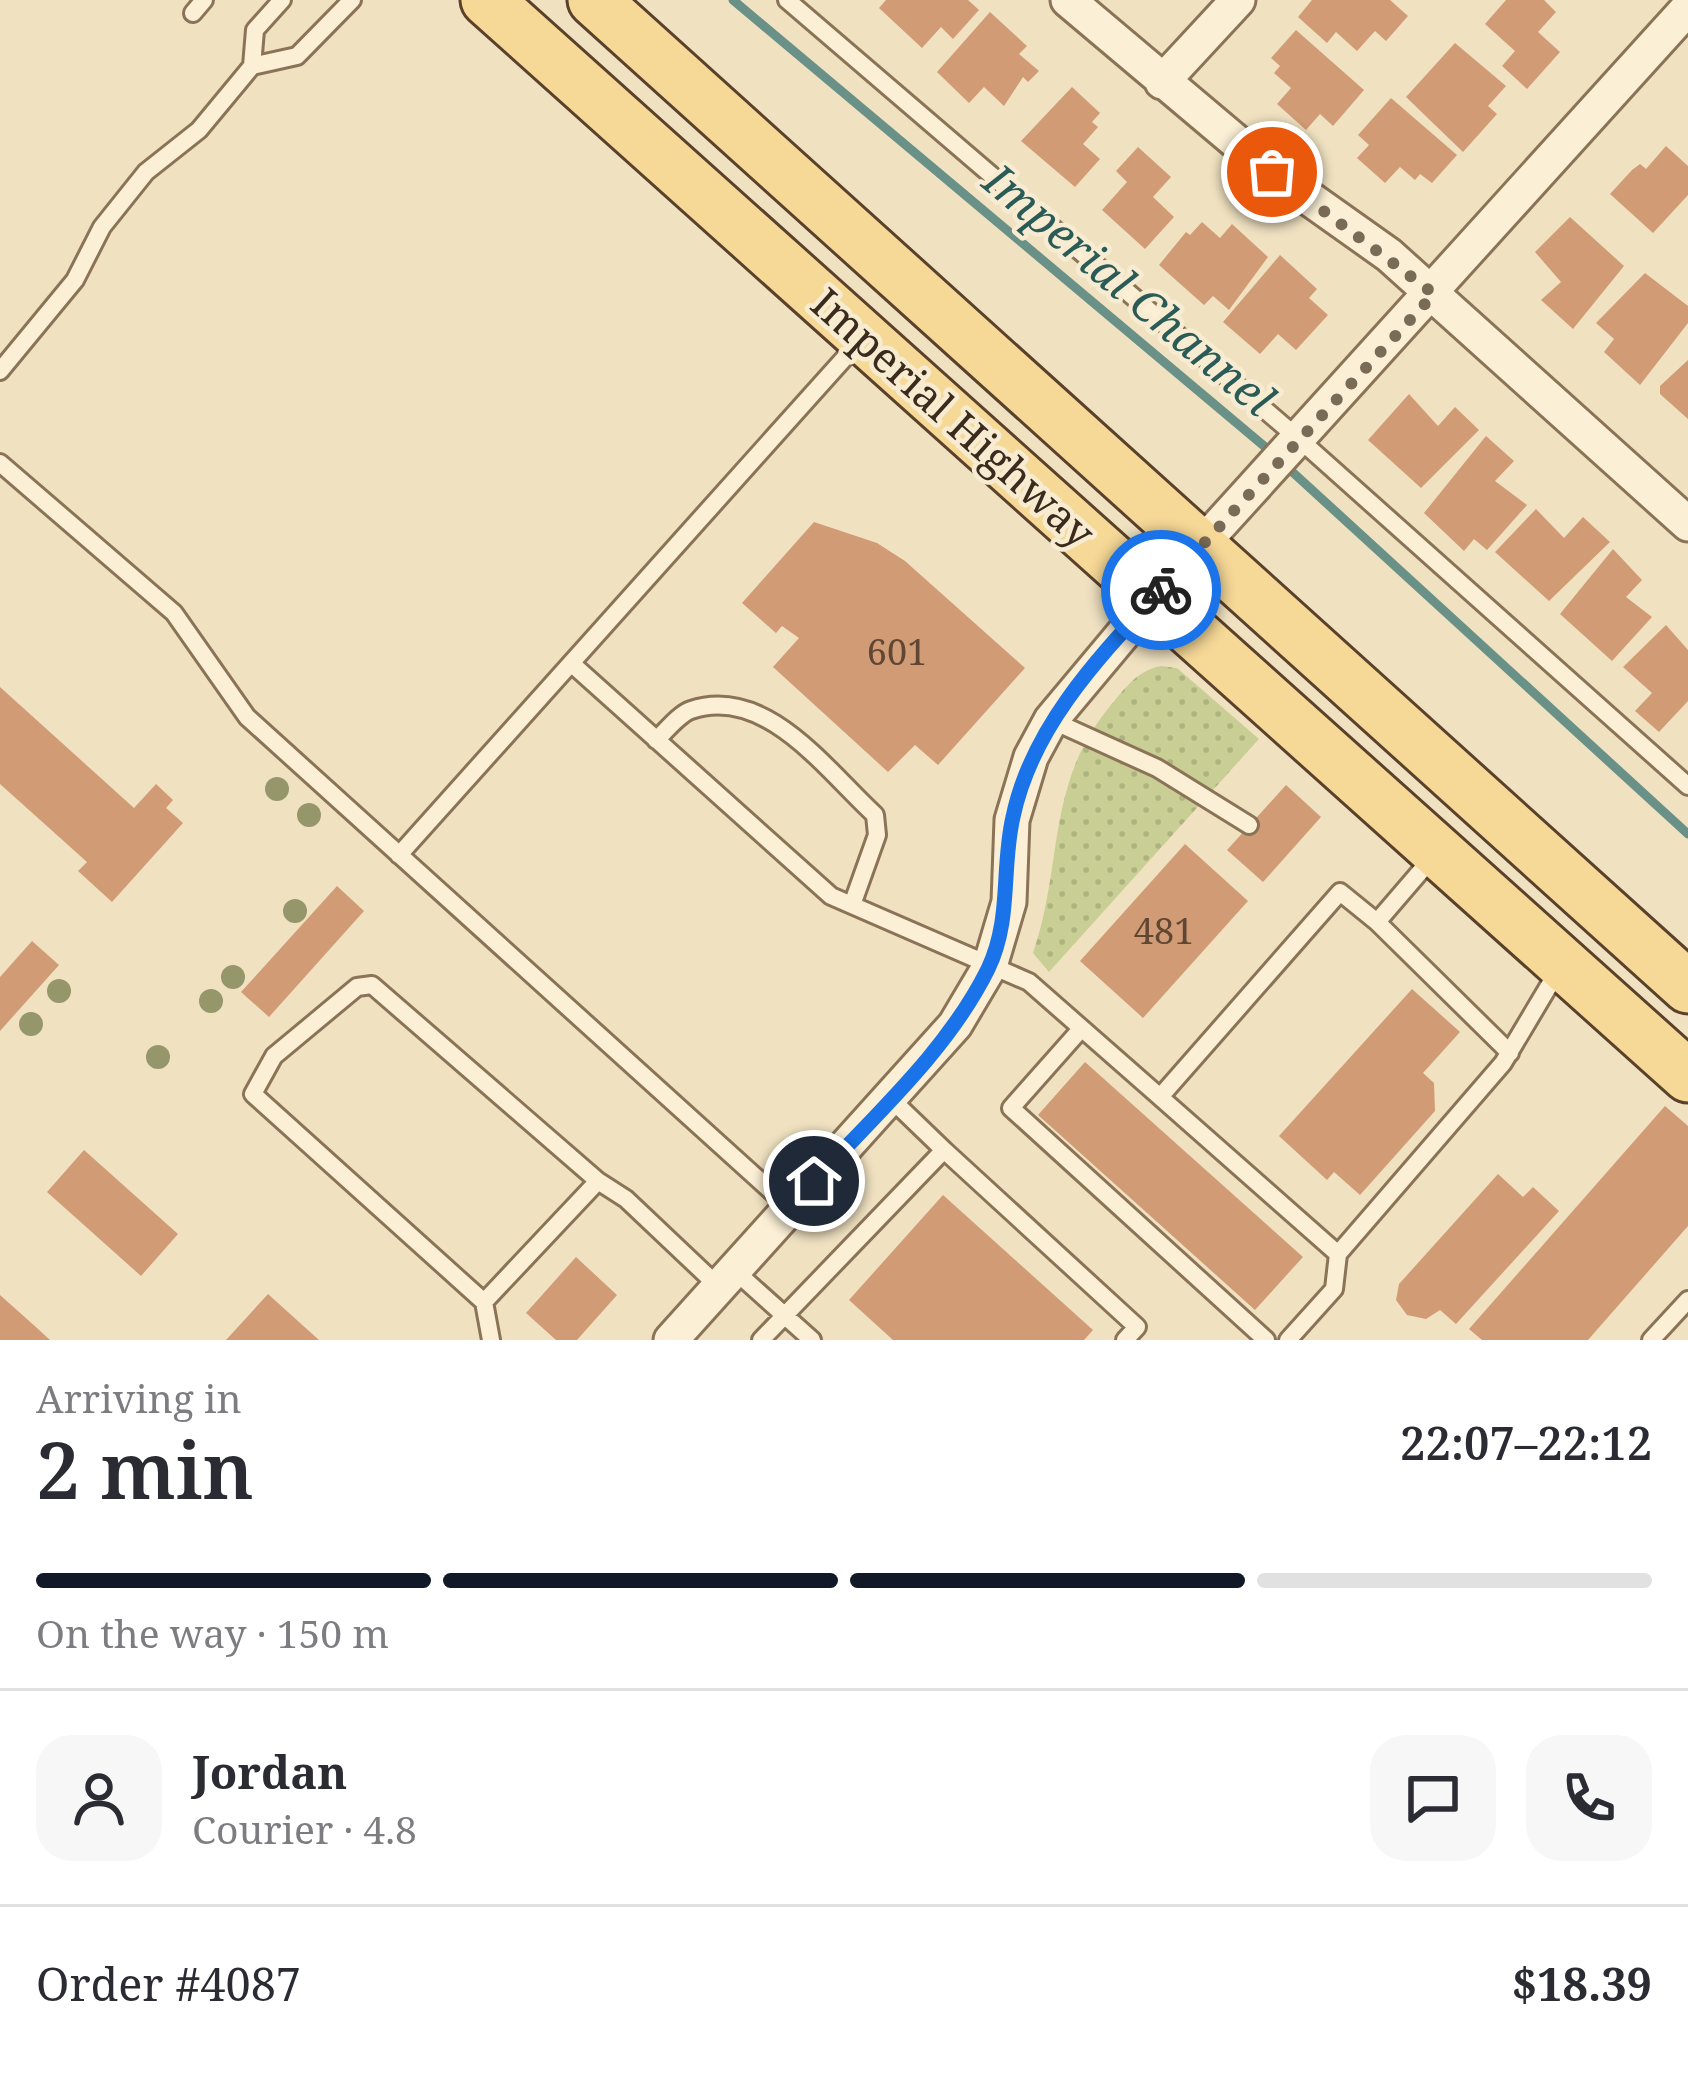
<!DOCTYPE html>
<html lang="en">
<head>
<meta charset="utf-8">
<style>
	body { margin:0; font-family:"Noto Serif",serif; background:#f7f7f7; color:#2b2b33; height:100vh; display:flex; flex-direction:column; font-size:45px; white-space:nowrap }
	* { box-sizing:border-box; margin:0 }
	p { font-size:39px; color:#7c7c81 }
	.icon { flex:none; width:66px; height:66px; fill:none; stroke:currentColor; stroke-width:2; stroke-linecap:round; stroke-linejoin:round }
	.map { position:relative; height:1340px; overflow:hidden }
	.details { display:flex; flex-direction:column; background:#fff; flex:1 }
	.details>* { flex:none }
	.pin { position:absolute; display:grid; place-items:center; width:102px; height:102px; color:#fff; margin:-51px; border:6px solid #fff; border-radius:50%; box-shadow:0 3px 12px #0007 }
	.courier { position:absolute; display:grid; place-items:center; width:120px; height:120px; margin:-60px; border:9px solid #1a73e8; border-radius:50%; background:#fff; color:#222; box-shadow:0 3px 15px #0007 }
	.overview em { font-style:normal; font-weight:600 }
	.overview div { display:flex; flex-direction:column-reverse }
	.overview { display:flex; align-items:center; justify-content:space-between; height:204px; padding:0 36px }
	h1 { font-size:78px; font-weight:600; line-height:90px }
	.bar { display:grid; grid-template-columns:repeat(4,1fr); gap:18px 12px; align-content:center; height:144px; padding:0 36px }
	.bar i { height:15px; border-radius:9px; background:#e1e1e2 }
	.bar .active { background:#111827 }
	.bar p { grid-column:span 4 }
	.line { display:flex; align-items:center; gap:30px; padding:0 36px; border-top:3px solid #e1e1e2 }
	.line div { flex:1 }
	.round { display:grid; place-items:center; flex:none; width:126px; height:126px; border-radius:36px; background:#f7f7f7 }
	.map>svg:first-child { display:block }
	.green { fill:url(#green-dots) }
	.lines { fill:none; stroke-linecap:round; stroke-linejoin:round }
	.stream { stroke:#6a9187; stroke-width:9 }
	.building { fill:#d19b75 }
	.lane-casing { stroke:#8b7357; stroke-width:22 }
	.street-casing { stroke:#8b7357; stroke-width:39 }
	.primary-casing { stroke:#59412c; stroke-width:57 }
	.lane { stroke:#fbefd5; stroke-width:16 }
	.street { stroke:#fbefd5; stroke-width:33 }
	.primary { stroke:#f6d897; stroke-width:51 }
	.tree { fill:#95966a }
	.done { stroke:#7a6b56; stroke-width:12; stroke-dasharray:0 21.6 }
	.route { stroke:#1a73e8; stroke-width:15 }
	.labels { text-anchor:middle; stroke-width:9; stroke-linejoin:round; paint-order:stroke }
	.number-label { font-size:36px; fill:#604733 }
	.street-label { font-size:42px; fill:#3a2b1d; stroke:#f7ecd1 }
	.water-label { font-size:45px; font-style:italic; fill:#2b5b57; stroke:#f7ecd1 }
</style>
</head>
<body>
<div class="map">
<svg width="1688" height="1340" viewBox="0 0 1688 1340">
	<defs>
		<pattern id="green-dots" width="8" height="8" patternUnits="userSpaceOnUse" patternTransform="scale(3)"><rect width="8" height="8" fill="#c9cf94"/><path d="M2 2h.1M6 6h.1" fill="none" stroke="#adb27f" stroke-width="1.8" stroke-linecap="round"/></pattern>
	</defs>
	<rect width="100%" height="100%" fill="#f0e2c1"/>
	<path class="green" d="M1161,666l16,2 82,71 -210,233 -16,-19c31,-90 12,-169 78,-248 16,-19 26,-34 50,-39z"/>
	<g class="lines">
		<path class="stream" d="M733,0l531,446 424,388"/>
	</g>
	<path class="building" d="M886,0h82l11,10 -26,29 -12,-12 -19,21 -43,-40z
		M1312,0h78l18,16 -22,25 -11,-10 -18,20 -21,-19 -9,11 -29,-26z
		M1506,0h38l12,12 -18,20 22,20 -33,37 -25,-23 13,-15 -30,-27z
		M990,12l37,34 -8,8 20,17 -11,11 -5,-5 -19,29 -20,-19 -15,16 -32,-31z
		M1296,30l68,60 -31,36 -13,-12 -14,16 -29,-26 14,-16 -17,-15 6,-7 -9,-8z
		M1455,43l51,43 -18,20 9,8 -34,38 -57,-55z
		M1072,87l28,26 -8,9 6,5 -15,17 17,15 -25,28 -54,-46z
		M1391,98l66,57 -25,28 -12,-9 -5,6 -15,-13 -15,16 -28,-25 12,-13 -11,-10z
		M1666,146l22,20v29l-35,38 -43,-39 22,-24 8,-6 6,5z
		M1138,147l33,30 -18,20 21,20 -29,32 -43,-39 25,-28 -11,-11z
		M1570,217l54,49 -51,63 -32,-29 20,-18 -26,-30z
		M1202,222l18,16 12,-14 36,33 -39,53 -16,-14 -9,9 -45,-40 27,-33 4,3z
		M1280,255l37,34 -8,9 19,17 -32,35 -18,-16 -18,20 -37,-32z
		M1645,273l43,33v17l-48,62 -36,-33 10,-13 -18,-16z
		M1688,360v59l-28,-25v-8z
		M1409,394l29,32 17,-19 24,23 -58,58 -53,-48z
		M1486,436l28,25 -19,20 32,24 -40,45 -13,-11 -10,12 -40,-38z
		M1536,509l28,29 19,-21 27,25 -61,59 -54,-49z
		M814,522l63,21 28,18 120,107 -87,97 -23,-20 -27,27 -115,-105 26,-29 -17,-12 -6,7 -34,-30z
		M1613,549l29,31 -16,17 26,20 -40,44 -52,-47z
		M1666,625l22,25v51l-29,31 -24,-21 17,-18 -29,-26z
		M0,687l134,121 22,-24 17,16 -7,8 17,15 -71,79 -34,-31 9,-9 -87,-78z
		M1286,785l35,32 -58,65 -36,-32z
		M1185,844l63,57 -105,117 -63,-57z
		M337,886l27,25 -95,106 -28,-25z
		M32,941l27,24 -59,66v-54z
		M1412,989l48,43 -37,41 11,10 1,28 -75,84 -26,-23 -7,8 -48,-44z
		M1085,1062l218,195 -48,53 -217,-195z
		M1665,1106l23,20v100l-100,114h-106l-13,-11z
		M84,1150l94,84 -37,42 -94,-84z
		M1498,1174l25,23 10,-10 26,24 -103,113 -16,-14 -14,9 -19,-4 -11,-15 3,-16z
		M943,1195l150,135 -9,10h-191l-44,-40z
		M576,1257l41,38 -40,45h-21l-30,-27z
		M268,1294l51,46h-93z
		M0,1295l37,33 13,12h-50z"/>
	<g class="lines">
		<g class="lane-casing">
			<path id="lane" d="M787,0l512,439 389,347
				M193,13l11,-13
				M252,66l45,-10 55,-56
				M0,371l75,-91 27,-53 44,-55 53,-42 53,-64 3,-36 27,-30
				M0,463l174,150 73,104 543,491
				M571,663l260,233 198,86 131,115 180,-205 37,30 55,-64
				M1051,720l106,48 92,57
				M656,740c10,-9 23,-26 35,-30 75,-25 135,60 184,105l2,20 -25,70
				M399,855l459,-512
				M1377,922l133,131
				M1081,1029l-70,79 255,232
				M1160,1097l178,157 165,-191 56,-94
				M890,1098l54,52
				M734,1270l78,70
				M484,1302l114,-121
				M491,1340l-7,-38 -231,-208 21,-38 83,-69 15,-2 226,196 28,18 93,88
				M761,1340l183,-190 193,177 -12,13
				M1288,1340l46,-51 4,-35
				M1651,1340l37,-40"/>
		</g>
		<g class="street-casing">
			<path id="street" d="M1068,0l204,172 117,83 299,269
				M1162,82l76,-82
				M671,1340l284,-315 35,-59 19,-64 3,-82 19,-63 20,-37 103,-123 534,-589"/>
		</g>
		<g class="primary-casing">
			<path id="primary" d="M487,0l1201,1076
				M594,0l1094,987"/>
		</g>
		<use href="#lane" class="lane"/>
		<use href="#street" class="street"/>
		<use href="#primary" class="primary"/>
	</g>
	<g class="tree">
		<circle cx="277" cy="789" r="12"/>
		<circle cx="309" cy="815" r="12"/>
		<circle cx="295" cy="911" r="12"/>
		<circle cx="233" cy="977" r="12"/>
		<circle cx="59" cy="991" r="12"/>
		<circle cx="211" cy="1001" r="12"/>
		<circle cx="31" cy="1024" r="12"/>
		<circle cx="158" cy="1057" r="12"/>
	</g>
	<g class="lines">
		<path class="done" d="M1161,590l273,-296 -162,-122"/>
		<path class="route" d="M814,1181c61,-66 134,-131 174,-212 24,-50 13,-101 25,-152 19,-91 87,-161 148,-227"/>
	</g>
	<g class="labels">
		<g class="number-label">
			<text x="897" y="665">601</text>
			<text x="1164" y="944">481</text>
		</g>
		<g class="street-label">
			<text transform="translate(953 418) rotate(42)" y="15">Imperial Highway</text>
		</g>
		<g class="water-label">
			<text transform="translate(1129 290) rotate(40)" y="16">Imperial Channel</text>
		</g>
	</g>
</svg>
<div class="pin" style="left:1272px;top:172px;background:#ea580c"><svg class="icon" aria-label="bag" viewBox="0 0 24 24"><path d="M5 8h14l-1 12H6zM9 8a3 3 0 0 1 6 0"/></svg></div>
<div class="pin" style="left:814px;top:1181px;background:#1f2937"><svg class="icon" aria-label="home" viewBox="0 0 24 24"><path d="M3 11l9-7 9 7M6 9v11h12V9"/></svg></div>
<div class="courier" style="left:1161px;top:590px"><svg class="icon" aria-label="bike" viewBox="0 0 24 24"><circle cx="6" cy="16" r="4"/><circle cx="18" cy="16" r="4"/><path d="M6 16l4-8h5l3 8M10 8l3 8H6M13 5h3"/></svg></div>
</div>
<section class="details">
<div class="overview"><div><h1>2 min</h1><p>Arriving in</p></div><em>22:07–22:12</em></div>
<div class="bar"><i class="active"></i><i class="active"></i><i class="active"></i><i></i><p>On the way · 150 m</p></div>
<div class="line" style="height:216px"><a class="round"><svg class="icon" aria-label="person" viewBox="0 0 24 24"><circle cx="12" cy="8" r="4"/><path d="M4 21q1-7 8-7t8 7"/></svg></a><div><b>Jordan</b><p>Courier · 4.8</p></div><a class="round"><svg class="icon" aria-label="chat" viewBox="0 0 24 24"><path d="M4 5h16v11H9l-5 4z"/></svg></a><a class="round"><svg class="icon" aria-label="phone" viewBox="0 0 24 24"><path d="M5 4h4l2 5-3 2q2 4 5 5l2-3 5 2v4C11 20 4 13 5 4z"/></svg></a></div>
<div class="line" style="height:156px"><div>Order #4087</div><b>$18.39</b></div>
</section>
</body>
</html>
